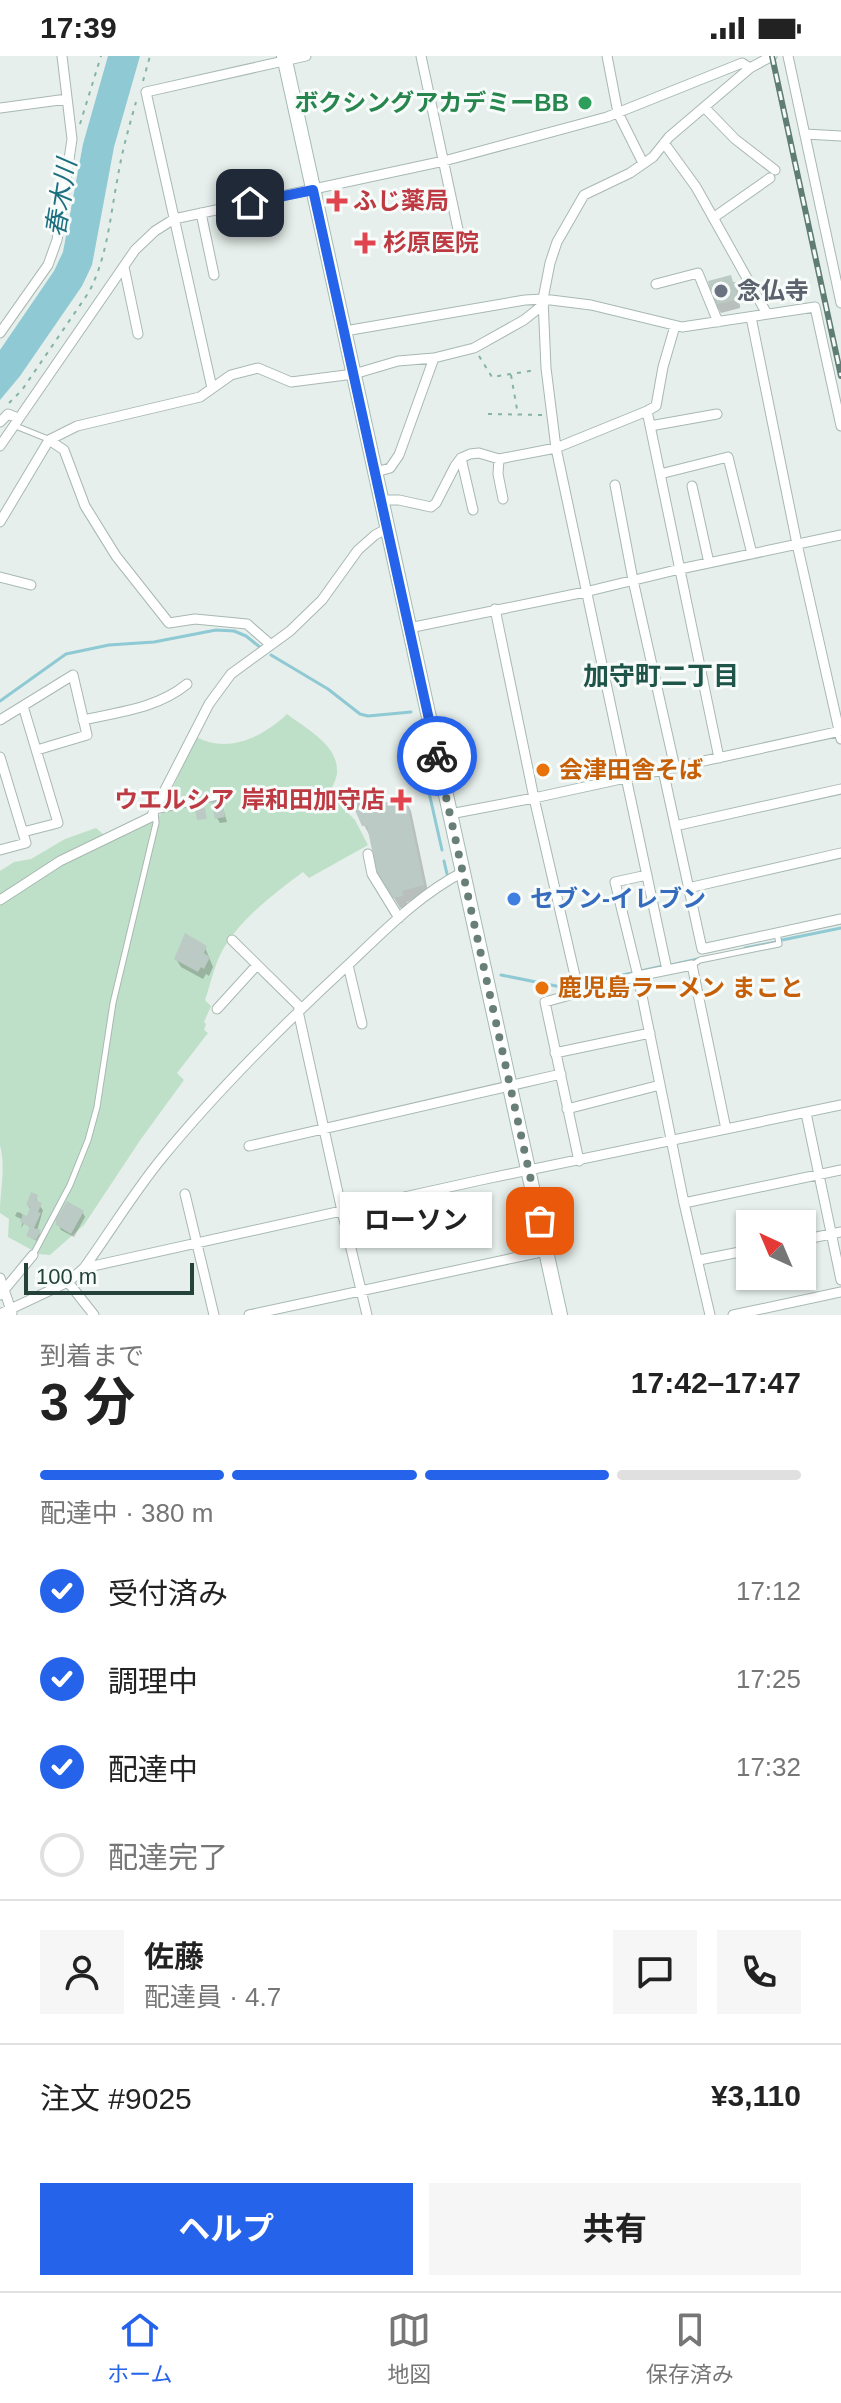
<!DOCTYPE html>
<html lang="ja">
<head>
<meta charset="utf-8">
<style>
	body { margin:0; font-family:Arial,"Noto Sans JP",sans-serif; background:#f6f6f6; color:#222; height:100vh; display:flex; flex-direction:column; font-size:30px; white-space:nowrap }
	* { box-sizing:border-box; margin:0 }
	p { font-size:26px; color:#767676 }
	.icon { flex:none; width:44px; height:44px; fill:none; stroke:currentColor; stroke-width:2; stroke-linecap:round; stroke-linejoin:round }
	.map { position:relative; height:1259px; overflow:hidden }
	.side { display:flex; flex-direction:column; background:#fff; flex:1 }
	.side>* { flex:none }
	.needle { width:52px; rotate:316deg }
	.controls { position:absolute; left:736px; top:1154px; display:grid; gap:16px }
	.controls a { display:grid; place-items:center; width:80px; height:80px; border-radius:0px; background:#fff; box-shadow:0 2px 6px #0004; font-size:40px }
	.scale { position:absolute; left:24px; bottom:20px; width:170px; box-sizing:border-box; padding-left:8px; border:4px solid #24423a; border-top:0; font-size:22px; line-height:28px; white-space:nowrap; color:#24423a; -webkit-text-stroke:6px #f7fbf9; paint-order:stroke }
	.pin { position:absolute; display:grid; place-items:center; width:68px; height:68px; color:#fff; margin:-34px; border-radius:16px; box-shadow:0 4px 12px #0006 }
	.courier { position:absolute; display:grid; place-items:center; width:80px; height:80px; margin:-40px; border:6px solid #2563eb; border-radius:50%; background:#fff; color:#222; box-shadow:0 2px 10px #0007 }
	.bubble { position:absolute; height:56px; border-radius:0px; background:#fff; box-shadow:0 2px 6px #0004; font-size:26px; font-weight:700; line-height:56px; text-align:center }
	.headline em { font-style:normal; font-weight:700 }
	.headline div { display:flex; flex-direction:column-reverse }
	.headline { display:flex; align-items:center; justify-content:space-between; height:136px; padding:0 40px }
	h1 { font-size:52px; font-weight:700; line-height:60px }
	.bar { display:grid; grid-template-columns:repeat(4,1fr); gap:12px 8px; align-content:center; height:96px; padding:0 40px }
	.bar i { height:10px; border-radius:6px; background:#e0e0e0 }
	.bar .active { background:#2563eb }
	.bar p { grid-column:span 4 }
	.line { display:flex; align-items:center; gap:20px; padding:0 40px; border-top:2px solid #e0e0e0 }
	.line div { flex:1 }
	.round { display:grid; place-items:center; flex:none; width:84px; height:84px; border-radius:0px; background:#f6f6f6 }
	ol { padding:0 40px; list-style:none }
	li { display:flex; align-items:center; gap:24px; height:88px }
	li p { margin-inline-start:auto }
	li .icon { padding:8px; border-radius:50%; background:#2563eb; color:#fff; stroke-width:4 }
	li:last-child { color:#767676 }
	li i { width:44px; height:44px; border:4px solid #e0e0e0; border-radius:50% }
	.cta { display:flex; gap:16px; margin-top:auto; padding:16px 40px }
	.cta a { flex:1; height:92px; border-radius:0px; background:#2563eb; color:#fff; font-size:32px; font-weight:700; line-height:92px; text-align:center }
	.cta a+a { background:#f6f6f6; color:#222 }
	.status { display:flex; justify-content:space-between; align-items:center; height:56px; padding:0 40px; background:#fff; direction:ltr }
	.status svg { height:22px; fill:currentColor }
	.tabs { display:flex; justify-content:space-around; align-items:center; height:112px; border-top:2px solid #e0e0e0; background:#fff; font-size:22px; color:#767676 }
	.tabs a { display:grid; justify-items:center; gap:4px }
	.tabs .active { color:#2563eb }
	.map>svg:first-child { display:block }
	.green { fill:#bfe0c8 }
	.water { fill:#8ec9d4 }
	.shadow { fill:#0003 }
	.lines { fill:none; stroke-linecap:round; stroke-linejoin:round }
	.stream { stroke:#8ec9d4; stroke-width:3 }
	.building { fill:#bbcac4 }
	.lane-casing { stroke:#a8b8b2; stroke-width:7 }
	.street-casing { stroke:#a8b8b2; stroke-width:11 }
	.secondary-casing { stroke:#a4bbb3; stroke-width:16 }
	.path { stroke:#86b3a5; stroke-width:2; stroke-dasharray:4 6; stroke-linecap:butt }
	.lane { stroke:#fff; stroke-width:5 }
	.street { stroke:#fff; stroke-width:9 }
	.secondary { stroke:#fff; stroke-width:14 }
	.rail-casing { stroke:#5f7d75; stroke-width:6 }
	.rail { stroke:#f7fbf9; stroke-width:3; stroke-dasharray:9; stroke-linecap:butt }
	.done { stroke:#687f78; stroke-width:8; stroke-dasharray:0 14.4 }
	.route { stroke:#2563eb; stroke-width:10 }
	.leisure-dot { fill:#2e9e5b; stroke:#f7fbf9; stroke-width:3 }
	.health-dot { fill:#e0444e; stroke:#f7fbf9; stroke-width:3 }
	.worship-dot { fill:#6b7280; stroke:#f7fbf9; stroke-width:3 }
	.food-dot { fill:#e8710a; stroke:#f7fbf9; stroke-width:3 }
	.shop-dot { fill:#3f7fe0; stroke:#f7fbf9; stroke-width:3 }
	.labels { text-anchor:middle; stroke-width:6; stroke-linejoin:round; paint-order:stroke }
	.leisure-label { font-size:24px; font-weight:bold; fill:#27864d; stroke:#f7fbf9; text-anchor:end }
	.health-label { font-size:24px; font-weight:bold; fill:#be3a42; stroke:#f7fbf9; text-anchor:start }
	.worship-label { font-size:24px; font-weight:bold; fill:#5b616d; stroke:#f7fbf9; text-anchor:start }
	.food-label { font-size:24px; font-weight:bold; fill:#c56008; stroke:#f7fbf9; text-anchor:start }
	.shop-label { font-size:24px; font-weight:bold; fill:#366cbe; stroke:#f7fbf9; text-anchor:start }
	.water-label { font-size:26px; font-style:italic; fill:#1c6f80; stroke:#f7fbf9 }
	.neighbourhood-label { font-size:26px; font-weight:bold; fill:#1f5548; stroke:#f7fbf9 }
</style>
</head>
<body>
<div class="status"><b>17:39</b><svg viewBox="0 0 49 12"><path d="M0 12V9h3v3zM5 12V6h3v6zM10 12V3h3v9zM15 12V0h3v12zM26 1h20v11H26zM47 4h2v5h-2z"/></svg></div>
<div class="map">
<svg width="841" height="1259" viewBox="0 0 841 1259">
	<rect width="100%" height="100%" fill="#e6efeb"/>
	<path class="green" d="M287,658c18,14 50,30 50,56 1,5 -3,13 -5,18l9,18 14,14 13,25 -59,33 -6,-6c-28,21 -58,43 -78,74 -10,15 -14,37 -20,54l6,6 -7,16 2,2 -2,6 4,3 -31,40 7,7 -43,59 -57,86 -34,30 -11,-1 -31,-17 1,-18 -9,-6c0,-24 6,-44 0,-68v-274l14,-9 17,-3 34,-20 31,-11 15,13 40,-19 10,-8 35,-77c32,17 67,0 91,-23z"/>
	<path class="water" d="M108,0h32l-26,91 -22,118 -10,21 -62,90 -20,24v-50l54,-79 9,-19 20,-108z"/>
	<path class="shadow" d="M710,227l25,1 4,8 1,16 -19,5 -5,-8z
		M405,744l6,11 18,85 -22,6 2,5 -9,1 -21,-35 -9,-37 -6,-11 4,-17z
		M221,745l6,21 -7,1 -3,-5z
		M204,889l9,22 -4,9 -3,-2 -3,5 -22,-12 -5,-8z
		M36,1140l2,8 5,6 -6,21 3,3 -3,7 -8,-4 2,-8 -6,-7 -4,6 2,-8 -8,-4 2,-4 4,1 6,7 4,-9 -3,-6z
		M83,1157l2,4 -11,20 -13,-7 -3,-6z"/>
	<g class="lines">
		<path class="stream" d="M271,599l57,34 32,25 8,2 43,-4
			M0,645l66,-47 43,-9 45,-3 62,-12 18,1 12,5 15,12
			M428,732l14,62
			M444,805l3,13
			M782,884l59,-12
			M745,892l31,-6
			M671,909l27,-6
			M641,915l22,-5
			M501,919l65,13 7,-2
			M581,928l51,-11"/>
	</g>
	<path class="building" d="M731,219l2,7h3l1,18 -23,5 -6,-24z
		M364,742l4,8 38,-8 18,87 -22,6 2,5 -12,2 -15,-24 -10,-48h-5l-11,-25z
		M222,743l3,18 -10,2 -4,-18z
		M205,752l2,11 -10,1 -2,-10z
		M185,877l22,13 -3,7 6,4 -6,12 -3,-2 -3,5 -24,-13z
		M31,1136l7,3 -2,5 6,3 -4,9 3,1 -7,15 7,2 -5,10 -10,-4 4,-9 -10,-5 3,-8 4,2 3,-9 -4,-2z
		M67,1145l17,10 -13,23 -15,-9v-6z"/>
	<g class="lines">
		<g class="lane-casing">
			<path id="lane" d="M13,369l35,14
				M692,909l8,-5 79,-16 -2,-11
				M33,1199l37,-70 18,-45 9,-33 16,-104 43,-180 -1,-12 67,-15"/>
		</g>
		<g class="street-casing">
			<path id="street" d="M421,0l39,183
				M607,0l11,57 25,50
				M788,0l53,247
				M0,52l67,-9
				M705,52l30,31 40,31
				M805,78l36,2
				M664,87l32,44 71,127
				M201,157l13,62
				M713,162l57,-40
				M124,211l14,67
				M656,228l42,-11 20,49
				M751,261l46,227 44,195
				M345,275l180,-31 18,-1 48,6 91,22 133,-20 26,119
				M0,277l48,-68 9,-25 15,-101 -10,-83
				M212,332l-66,-296 160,-36
				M647,355l72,347
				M0,366l8,-8 10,4
				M650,370l67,-12
				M49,384l15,10 21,56 31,50 53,67 26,-4 52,5 24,21
				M0,390l135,-196 20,-19 19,-12 270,-58 163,-44 135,-54 8,5 22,-12
				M461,402l12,52
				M499,403l-1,15 5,25
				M376,416l14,-4 9,-13 35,-97
				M660,418l68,-17 24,97
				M615,429l18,95 42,188
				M692,430l17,77
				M382,444h17l32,7 5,-4 19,-37 6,-8 9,-4 9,-1 20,6 57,-11 91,-37 9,-5 7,-39 12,-41
				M0,466l49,-82 28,-14 123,-29 31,-22 27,-7 33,14 63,-8 44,-13 36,-3 40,-10 50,-28 20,-16
				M0,521l31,8
				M495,553l39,189 45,195
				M409,572l176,-36 95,-23 161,-34
				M0,664l73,-45 14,60 -50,15
				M83,664c36,-8 75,-12 104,-36
				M0,701l26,86 -26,7
				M663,714l39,179 139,-30
				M450,758l84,-16 307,-67
				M675,770l166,-37
				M23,776l35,-9 -35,-117
				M368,798l4,20 27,44
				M647,819l-32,7 23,94 46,227 26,112
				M688,832l153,-35
				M0,844l60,-39 91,-44 58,-113 22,-30 59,-43 32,-31 36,-50 17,-15 13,-7
				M232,884l69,68
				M348,909l14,59
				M667,914l-111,-522 -10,-80 -3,-69 7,-36 7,-21 27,-47 46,-22 23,-16 16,-20 81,-69
				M217,953l40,-44
				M298,955l44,200 25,104
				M555,997l95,-20
				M567,1053l93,-24
				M806,1057l35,167
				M249,1090l312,-72
				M579,1105l-34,-159 93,-26 54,-11 34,164
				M185,1138l29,121
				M684,1147l157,-33
				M802,1184l39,-8
				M699,1204l51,-10
				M84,1212c26,-36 50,-76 78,-110 57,-70 121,-133 187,-194 35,-33 71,-70 114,-92
				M0,1222l12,35
				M68,1226l26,33
				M0,1239l33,-40
				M0,1258l68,-32 16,-14 397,-88 360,-75
				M249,1259l297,-64
				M733,1259l108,-23"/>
		</g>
		<g class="secondary-casing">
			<path id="secondary" d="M284,0l276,1259"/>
		</g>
		<path class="path" d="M143,25l7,-25
			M80,68l21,-68
			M479,300l13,21 44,-7
			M511,319l7,40
			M9,347l13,-13 67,-98c19,-37 21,-76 29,-116 4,-25 11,-49 18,-74
			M488,358l55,1"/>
		<use href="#lane" class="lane"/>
		<use href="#street" class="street"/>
		<use href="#secondary" class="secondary"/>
		<g class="rail-casing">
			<path id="rail" d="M772,0l69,320"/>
		</g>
		<use href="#rail" class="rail"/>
	</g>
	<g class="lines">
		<path class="done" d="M437,700l103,465"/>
		<path class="route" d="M250,147l63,-13 124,566"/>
	</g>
	<circle class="leisure-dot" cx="585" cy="47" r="8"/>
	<g class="health-dot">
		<path d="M333 133h8v8h8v8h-8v8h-8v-8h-8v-8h8z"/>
		<path d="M361 175h8v8h8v8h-8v8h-8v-8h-8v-8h8z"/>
		<path d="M397 732h8v8h8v8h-8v8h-8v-8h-8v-8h8z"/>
	</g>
	<circle class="worship-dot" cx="721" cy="235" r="8"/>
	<g class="food-dot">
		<circle cx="543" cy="714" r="8"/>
		<circle cx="542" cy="932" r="8"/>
	</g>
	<circle class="shop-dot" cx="514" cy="843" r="8"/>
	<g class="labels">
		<g class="leisure-label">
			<text x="569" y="55">ボクシングアカデミーBB</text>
		</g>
		<g class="health-label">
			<text x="353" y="153">ふじ薬局</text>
			<text x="383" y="195">杉原医院</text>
			<text x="385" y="752" text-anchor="end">ウエルシア 岸和田加守店</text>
		</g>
		<g class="worship-label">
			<text x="737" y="243">念仏寺</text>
		</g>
		<g class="food-label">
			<text x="559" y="722">会津田舎そば</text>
			<text x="558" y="940">鹿児島ラーメン まこと</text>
		</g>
		<g class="shop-label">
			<text x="530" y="851">セブン-イレブン</text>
		</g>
		<g class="water-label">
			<text transform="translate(61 142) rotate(-81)" y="9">春木川</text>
		</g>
		<g class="neighbourhood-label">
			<text x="661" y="629">加守町二丁目</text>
		</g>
	</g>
</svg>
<div class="controls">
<a><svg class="needle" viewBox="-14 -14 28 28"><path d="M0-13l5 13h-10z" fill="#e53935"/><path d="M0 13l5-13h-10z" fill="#767676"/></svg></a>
</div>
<div class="scale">100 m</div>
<div class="pin" style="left:540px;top:1165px;background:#ea580c"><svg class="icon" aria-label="bag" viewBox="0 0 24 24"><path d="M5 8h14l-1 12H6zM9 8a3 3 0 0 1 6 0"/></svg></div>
<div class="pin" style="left:250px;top:147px;background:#1f2937"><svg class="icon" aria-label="home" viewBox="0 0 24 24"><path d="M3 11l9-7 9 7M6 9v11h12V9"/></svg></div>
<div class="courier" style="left:437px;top:700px"><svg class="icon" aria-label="bike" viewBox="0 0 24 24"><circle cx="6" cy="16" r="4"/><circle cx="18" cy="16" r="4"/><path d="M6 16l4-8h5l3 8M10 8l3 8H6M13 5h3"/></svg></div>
<div class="bubble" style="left:340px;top:1136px;width:152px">ローソン</div>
</div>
<section class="side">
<div class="headline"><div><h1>3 分</h1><p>到着まで</p></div><em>17:42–17:47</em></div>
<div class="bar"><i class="active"></i><i class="active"></i><i class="active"></i><i></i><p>配達中 · 380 m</p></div>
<ol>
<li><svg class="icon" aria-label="check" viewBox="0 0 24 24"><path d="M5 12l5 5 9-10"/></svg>受付済み<p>17:12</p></li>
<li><svg class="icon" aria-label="check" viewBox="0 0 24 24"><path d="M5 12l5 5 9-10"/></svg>調理中<p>17:25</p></li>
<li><svg class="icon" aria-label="check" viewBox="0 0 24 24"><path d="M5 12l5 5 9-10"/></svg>配達中<p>17:32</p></li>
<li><i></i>配達完了</li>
</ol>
<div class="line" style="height:144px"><a class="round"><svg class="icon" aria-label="person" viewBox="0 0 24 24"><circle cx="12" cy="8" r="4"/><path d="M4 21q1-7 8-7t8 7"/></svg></a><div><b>佐藤</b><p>配達員 · 4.7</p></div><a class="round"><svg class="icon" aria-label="chat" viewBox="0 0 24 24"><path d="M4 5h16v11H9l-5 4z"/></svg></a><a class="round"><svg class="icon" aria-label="phone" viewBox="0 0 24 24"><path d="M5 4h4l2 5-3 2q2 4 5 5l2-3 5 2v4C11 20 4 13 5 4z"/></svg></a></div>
<div class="line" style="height:104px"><div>注文 #9025</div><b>¥3,110</b></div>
<div class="cta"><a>ヘルプ</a><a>共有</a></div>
</section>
<nav class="tabs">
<a class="active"><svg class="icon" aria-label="home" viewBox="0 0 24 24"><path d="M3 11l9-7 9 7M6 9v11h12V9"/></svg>ホーム</a>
<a><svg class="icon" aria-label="map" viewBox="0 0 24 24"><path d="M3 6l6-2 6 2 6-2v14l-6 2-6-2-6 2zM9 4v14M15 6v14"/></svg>地図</a>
<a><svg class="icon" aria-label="saved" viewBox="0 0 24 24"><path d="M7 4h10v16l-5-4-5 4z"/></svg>保存済み</a>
</nav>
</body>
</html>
